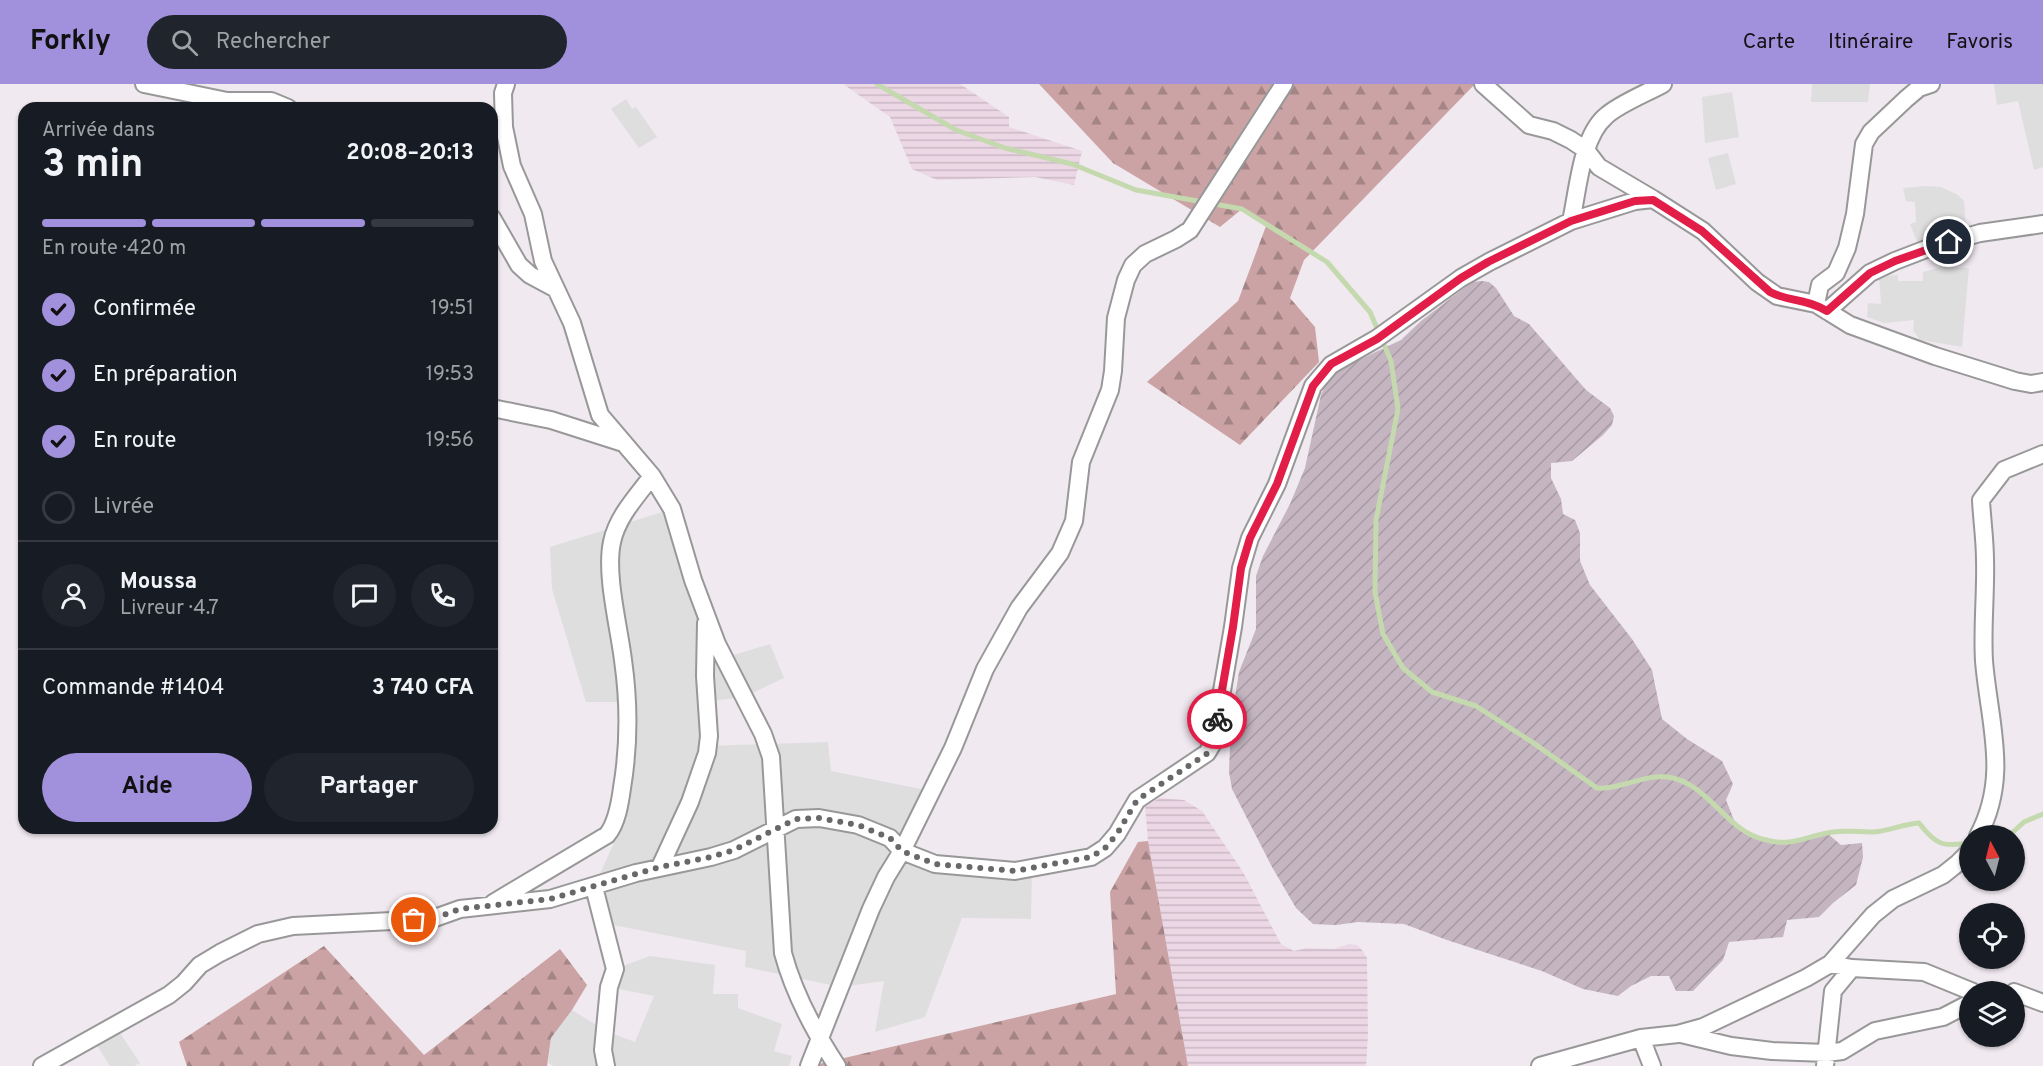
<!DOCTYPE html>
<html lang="fr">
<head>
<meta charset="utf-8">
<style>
	body { margin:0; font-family:Overpass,sans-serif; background:#20242c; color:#f1f3f6; height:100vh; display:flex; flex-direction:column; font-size:22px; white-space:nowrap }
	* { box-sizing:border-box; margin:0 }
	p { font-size:20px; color:#9ea1a6 }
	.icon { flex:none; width:33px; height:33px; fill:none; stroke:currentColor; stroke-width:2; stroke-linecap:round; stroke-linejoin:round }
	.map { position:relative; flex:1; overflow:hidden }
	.drawer { position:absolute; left:18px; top:18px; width:480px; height:732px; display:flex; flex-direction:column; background:#171b24; border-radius:18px; box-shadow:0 2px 4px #0004 }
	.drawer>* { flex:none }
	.needle { width:39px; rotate:353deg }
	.tools { position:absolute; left:1959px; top:741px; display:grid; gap:12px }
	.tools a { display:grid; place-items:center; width:66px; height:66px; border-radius:50%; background:#171b24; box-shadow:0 2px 4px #0004; font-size:30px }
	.pin { position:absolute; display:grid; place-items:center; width:51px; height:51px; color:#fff; margin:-26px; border:3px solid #fff; border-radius:50%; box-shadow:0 2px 6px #0007 }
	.courier { position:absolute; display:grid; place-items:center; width:60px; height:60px; margin:-30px; border:4px solid #e11d48; border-radius:50%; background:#fff; color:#222; box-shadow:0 2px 8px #0007 }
	.head em { font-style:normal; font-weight:700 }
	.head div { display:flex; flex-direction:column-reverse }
	.head { display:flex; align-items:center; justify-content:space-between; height:102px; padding:0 24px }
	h1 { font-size:39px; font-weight:700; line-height:45px }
	.bar { display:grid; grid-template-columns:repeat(4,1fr); gap:9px 6px; align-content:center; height:72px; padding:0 24px }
	.bar i { height:8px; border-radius:4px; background:#363941 }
	.bar .selected { background:#a190db }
	.bar p { grid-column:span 4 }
	.line { display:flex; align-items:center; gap:15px; padding:0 24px; border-top:2px solid #363941 }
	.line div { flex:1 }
	.round { display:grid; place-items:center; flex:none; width:63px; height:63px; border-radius:32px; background:#20242c }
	ol { padding:0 24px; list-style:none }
	li { display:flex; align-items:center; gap:18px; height:66px }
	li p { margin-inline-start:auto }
	li .icon { padding:6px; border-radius:50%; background:#a190db; color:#111; stroke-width:4 }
	li:last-child { color:#9ea1a6 }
	li i { width:33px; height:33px; border:3px solid #363941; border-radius:50% }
	.button { display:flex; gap:12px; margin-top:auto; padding:12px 24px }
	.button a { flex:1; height:69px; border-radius:36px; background:#a190db; color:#111; font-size:24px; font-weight:700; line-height:69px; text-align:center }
	.button a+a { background:#20242c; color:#f1f3f6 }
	header { display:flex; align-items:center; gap:36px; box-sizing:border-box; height:84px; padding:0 30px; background:#a190db; color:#111 }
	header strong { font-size:28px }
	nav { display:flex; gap:33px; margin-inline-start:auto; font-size:21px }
	.search { width:420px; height:54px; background:#20242c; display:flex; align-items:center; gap:15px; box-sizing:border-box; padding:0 21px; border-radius:33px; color:#9ea1a6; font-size:22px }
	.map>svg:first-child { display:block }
	.residential { fill:#dededf }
	.construction { fill:url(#construction-furrows) }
	.farmland { fill:url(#farmland-rules) }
	.forest { fill:url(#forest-firs) }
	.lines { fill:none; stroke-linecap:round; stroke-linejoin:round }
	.stream { stroke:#c5d9af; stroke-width:5 }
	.minor-casing { stroke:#989898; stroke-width:20 }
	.minor { stroke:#fff; stroke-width:16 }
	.done { stroke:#696769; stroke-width:6; stroke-dasharray:0 10.8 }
	.route { stroke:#e11d48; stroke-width:8 }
</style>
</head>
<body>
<header>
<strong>Forkly</strong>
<div class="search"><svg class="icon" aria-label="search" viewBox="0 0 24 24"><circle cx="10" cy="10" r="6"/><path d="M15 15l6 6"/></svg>Rechercher</div>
<nav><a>Carte</a><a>Itinéraire</a><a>Favoris</a></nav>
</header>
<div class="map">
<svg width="2043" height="982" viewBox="0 0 2043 982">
	<defs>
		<pattern id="construction-furrows" width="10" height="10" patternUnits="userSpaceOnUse" patternTransform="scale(1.5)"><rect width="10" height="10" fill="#c4b5c0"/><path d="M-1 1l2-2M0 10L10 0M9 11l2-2" fill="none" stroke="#a89ba5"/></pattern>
		<pattern id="farmland-rules" width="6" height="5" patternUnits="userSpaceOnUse" patternTransform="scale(1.5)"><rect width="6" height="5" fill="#ecd7e5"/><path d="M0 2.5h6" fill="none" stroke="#cab8c4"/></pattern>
		<pattern id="forest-firs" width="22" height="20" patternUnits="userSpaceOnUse" patternTransform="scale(1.5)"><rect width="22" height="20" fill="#cba3a4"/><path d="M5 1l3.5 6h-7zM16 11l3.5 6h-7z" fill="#a48485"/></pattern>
	</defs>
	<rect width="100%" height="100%" fill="#f0e9f0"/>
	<path class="residential" d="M1812,0h58l-2,18h-57z
		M1994,0h49v83l-9,3 -16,-69 -21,4z
		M1732,8l7,45 -34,6 -3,-46z
		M626,15l6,10 4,-2 21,30 -18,11 -28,-39z
		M1728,69l8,31 -20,6 -8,-32z
		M1925,102l16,1 17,8 6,6 2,28 -49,13 -7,-18 6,-2 -1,-20 -9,-1 -3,-13z
		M1941,183l28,1 -7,79 -42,-7 -7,-10 1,-10 -30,3 -17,-6 1,-14 13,1 -2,-28 19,-1v6h25v-9z
		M672,425l52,149 46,-14 14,34 -40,19 -40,5 2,44 122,-4 3,29 100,20 -29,60 33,13 97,4 -1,51 -69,-1 -37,99 -50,15 9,-51 -43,6 -96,-20 1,-16 -143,-28 -9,-36 19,-42 19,-60 -13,-3 3,-80h-36l-34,-113 -2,-42z
		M650,872l65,9 -2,29h25v14l44,16 -8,27 18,5 -3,10h-235l-6,-3 3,-25 21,-28 36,22 27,10 19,-46 -45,-9 6,-18z
		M118,946l22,33 -6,3h-24l-14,-22z"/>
	<path class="construction" d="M1482,197l7,1 7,6 18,28 15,8 57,66 24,18 4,8 -2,9 -9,10 -31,26 -21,2v15l10,21 2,15 12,6 5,13v28l10,24 42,54 20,31 10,49 25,20 35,22 11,23 -7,16 10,25 25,14 31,4 35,-10 14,12 21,-2 1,14 -7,28 -23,18 -14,14 -32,3 -4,17 -54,5 -6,18 -30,31h-17l-7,-15h-18l-20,10 -13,10 -35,-7 -41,-18 -95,-31 -43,-16 -46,-2 -22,3 -23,-1 -17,-16 -24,-41 -40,-78 -3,-17 1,-27 5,-48 4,-25 17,-43v-53l7,-20 27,-52 15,-36 16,-73 7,-16 16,-12 57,-27 20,-19 51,-39z"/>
	<path class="farmland" d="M843,0h117l49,33v10l73,24 -8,34 -39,-8 -98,3 -25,-11 -22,-52z
		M1160,714l24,2 18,11 41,61 38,72 13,7 13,-3 27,1 15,-5 8,1 5,5 5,8 1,77 -2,31h-178l-40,-225 -3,-35z"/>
	<path class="forest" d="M1039,0h436l-171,176 -14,38 25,29 4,35 -79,83 -93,-63 91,-81 28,-75 -24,-17 -22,18 -107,-64z
		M1148,757l40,225h-369v-2l297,-70 -6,-102 28,-50z
		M324,862l100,109 136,-106 27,36 -15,25 -21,28 -4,28h-360l-8,-24z"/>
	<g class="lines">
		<path class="stream" d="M877,0l79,46 49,18 67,16 64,26 106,19 85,53 43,50 21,49 7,48 -22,111 -1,72 8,42 20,34 29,24 44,14 56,36 65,46c24,2 46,-14 71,-11 40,6 57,52 94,62 31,9 43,-3 71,-7 14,-2 27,0 41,0 15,-1 29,-8 45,-9 17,22 23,24 51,20
			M2006,752l6,-3 12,-11 19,-8"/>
		<g class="minor-casing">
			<path id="minor" d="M144,0l83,17h44l17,7
				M506,0l-3,9 1,34 8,39 21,48 10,47 29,62 28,92 52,61 20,33 21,71 24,64 46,90 8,23 12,196c11,41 31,78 54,113
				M1483,0l46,41 24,6 18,9 15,10 13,17 54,32
				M492,134l27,47 11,10 26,14
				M1571,137c7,-30 10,-84 35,-105 13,-12 41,-23 57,-32
				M1816,220l4,-19 16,-12 11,-25 8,-34 9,-70 7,-12 35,-33 13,-11 12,-4
				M1827,227l43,-38 25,-12 39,-15 46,-13 63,-9
				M492,324l59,12 72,23
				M1978,752c32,-60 11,-113 6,-175 -2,-34 2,-68 1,-101 0,-20 -3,-40 -4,-60l23,-30 39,-16
				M660,783l30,-65 17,-49 2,-17 -4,-60 1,-53
				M594,803l21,82 -6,18 -6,63 3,16
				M493,819l114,-68c10,-12 13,-32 15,-47 7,-42 7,-86 1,-128 -4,-33 -18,-86 -11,-118 5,-25 25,-46 40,-66
				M1830,880l22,4 72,4 49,20
				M2014,908l29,11
				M1681,950l50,12 41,5 55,2 15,-2 33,-20 68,-14 27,-14
				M1641,954l11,28
				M42,982l127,-71 15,-12 16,-18 20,-12 38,-19 35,-8 139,-7 28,-10 90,-10 86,-26 75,-16 23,-7 62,-31 23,-1 39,7 32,13 12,13 33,13 80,7 76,-14 14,-9 12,-14 20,-34 70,-47 6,-10 20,-116 8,-59 9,-30 27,-54 36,-98 18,-21 45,-26 85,-61 28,-16 82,-41 64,-20 18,-2 50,32 54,51 20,14 39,8 34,21 85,31 80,25 16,3 12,-2
				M809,982l62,-157 15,-32 16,-26 51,-103 32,-79 34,-61 41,-55 14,-32 7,-59 29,-72 3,-19 3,-53 10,-38 7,-15 12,-11 31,-15 14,-9 94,-146
				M1540,982l101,-28 37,-4 25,-7 103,-49 24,-14 43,-49 20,-16 50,-24 15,-12 12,-12
				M1825,982l8,-75 19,-23"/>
		</g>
		<use href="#minor" class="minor"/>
	</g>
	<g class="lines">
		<path class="done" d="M414,836l18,-1 28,-10 90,-10 110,-32 51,-10 23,-7 62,-31 23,-1 39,7 32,13 12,13 33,13 80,7 76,-14 14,-9 12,-14 20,-34 71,-47 5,-9 4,-25"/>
		<path class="route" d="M1217,635l16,-92 8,-59 9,-30 27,-54 36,-98 18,-22 46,-25 84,-61 27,-16 83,-41 64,-20 18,-1 49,31 68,61c19,10 35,6 57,19l43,-38 25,-12 54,-19"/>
	</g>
</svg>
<div class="tools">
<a><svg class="needle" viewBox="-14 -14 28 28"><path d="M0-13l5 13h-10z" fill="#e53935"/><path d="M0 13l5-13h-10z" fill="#9ea1a6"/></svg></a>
<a><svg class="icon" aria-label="locate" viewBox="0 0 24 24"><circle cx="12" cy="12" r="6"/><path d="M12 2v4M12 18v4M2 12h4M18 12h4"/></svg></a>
<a><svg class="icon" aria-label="layers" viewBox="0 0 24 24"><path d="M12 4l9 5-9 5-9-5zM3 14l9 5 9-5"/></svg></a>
</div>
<div class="pin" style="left:414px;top:836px;background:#ea580c"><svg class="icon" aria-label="bag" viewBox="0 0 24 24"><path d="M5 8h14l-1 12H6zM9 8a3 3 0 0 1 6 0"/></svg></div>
<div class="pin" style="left:1949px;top:158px;background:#1f2937"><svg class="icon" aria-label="home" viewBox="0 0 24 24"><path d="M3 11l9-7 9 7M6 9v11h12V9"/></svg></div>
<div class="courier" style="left:1217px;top:635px"><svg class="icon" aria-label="bike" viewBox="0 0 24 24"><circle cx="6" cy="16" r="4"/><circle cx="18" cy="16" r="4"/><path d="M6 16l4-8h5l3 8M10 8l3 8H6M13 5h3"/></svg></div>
<section class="drawer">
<div class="head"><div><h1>3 min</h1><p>Arrivée dans</p></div><em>20:08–20:13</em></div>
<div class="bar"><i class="selected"></i><i class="selected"></i><i class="selected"></i><i></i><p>En route · 420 m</p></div>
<ol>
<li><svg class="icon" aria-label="check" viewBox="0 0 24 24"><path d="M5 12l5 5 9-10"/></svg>Confirmée<p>19:51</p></li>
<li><svg class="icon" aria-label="check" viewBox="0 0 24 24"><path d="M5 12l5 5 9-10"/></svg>En préparation<p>19:53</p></li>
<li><svg class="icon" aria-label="check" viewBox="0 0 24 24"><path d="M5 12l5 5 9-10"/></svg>En route<p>19:56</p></li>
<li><i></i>Livrée</li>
</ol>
<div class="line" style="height:108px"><a class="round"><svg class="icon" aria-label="person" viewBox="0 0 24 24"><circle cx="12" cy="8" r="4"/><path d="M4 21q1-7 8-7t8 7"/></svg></a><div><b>Moussa</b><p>Livreur · 4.7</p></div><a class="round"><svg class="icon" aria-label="chat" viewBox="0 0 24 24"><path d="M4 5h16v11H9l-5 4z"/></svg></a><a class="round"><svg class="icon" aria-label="phone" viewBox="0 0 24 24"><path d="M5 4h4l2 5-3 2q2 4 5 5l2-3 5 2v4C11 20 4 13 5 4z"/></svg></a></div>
<div class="line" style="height:78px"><div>Commande #1404</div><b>3 740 CFA</b></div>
<div class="button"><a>Aide</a><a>Partager</a></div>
</section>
</div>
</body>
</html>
